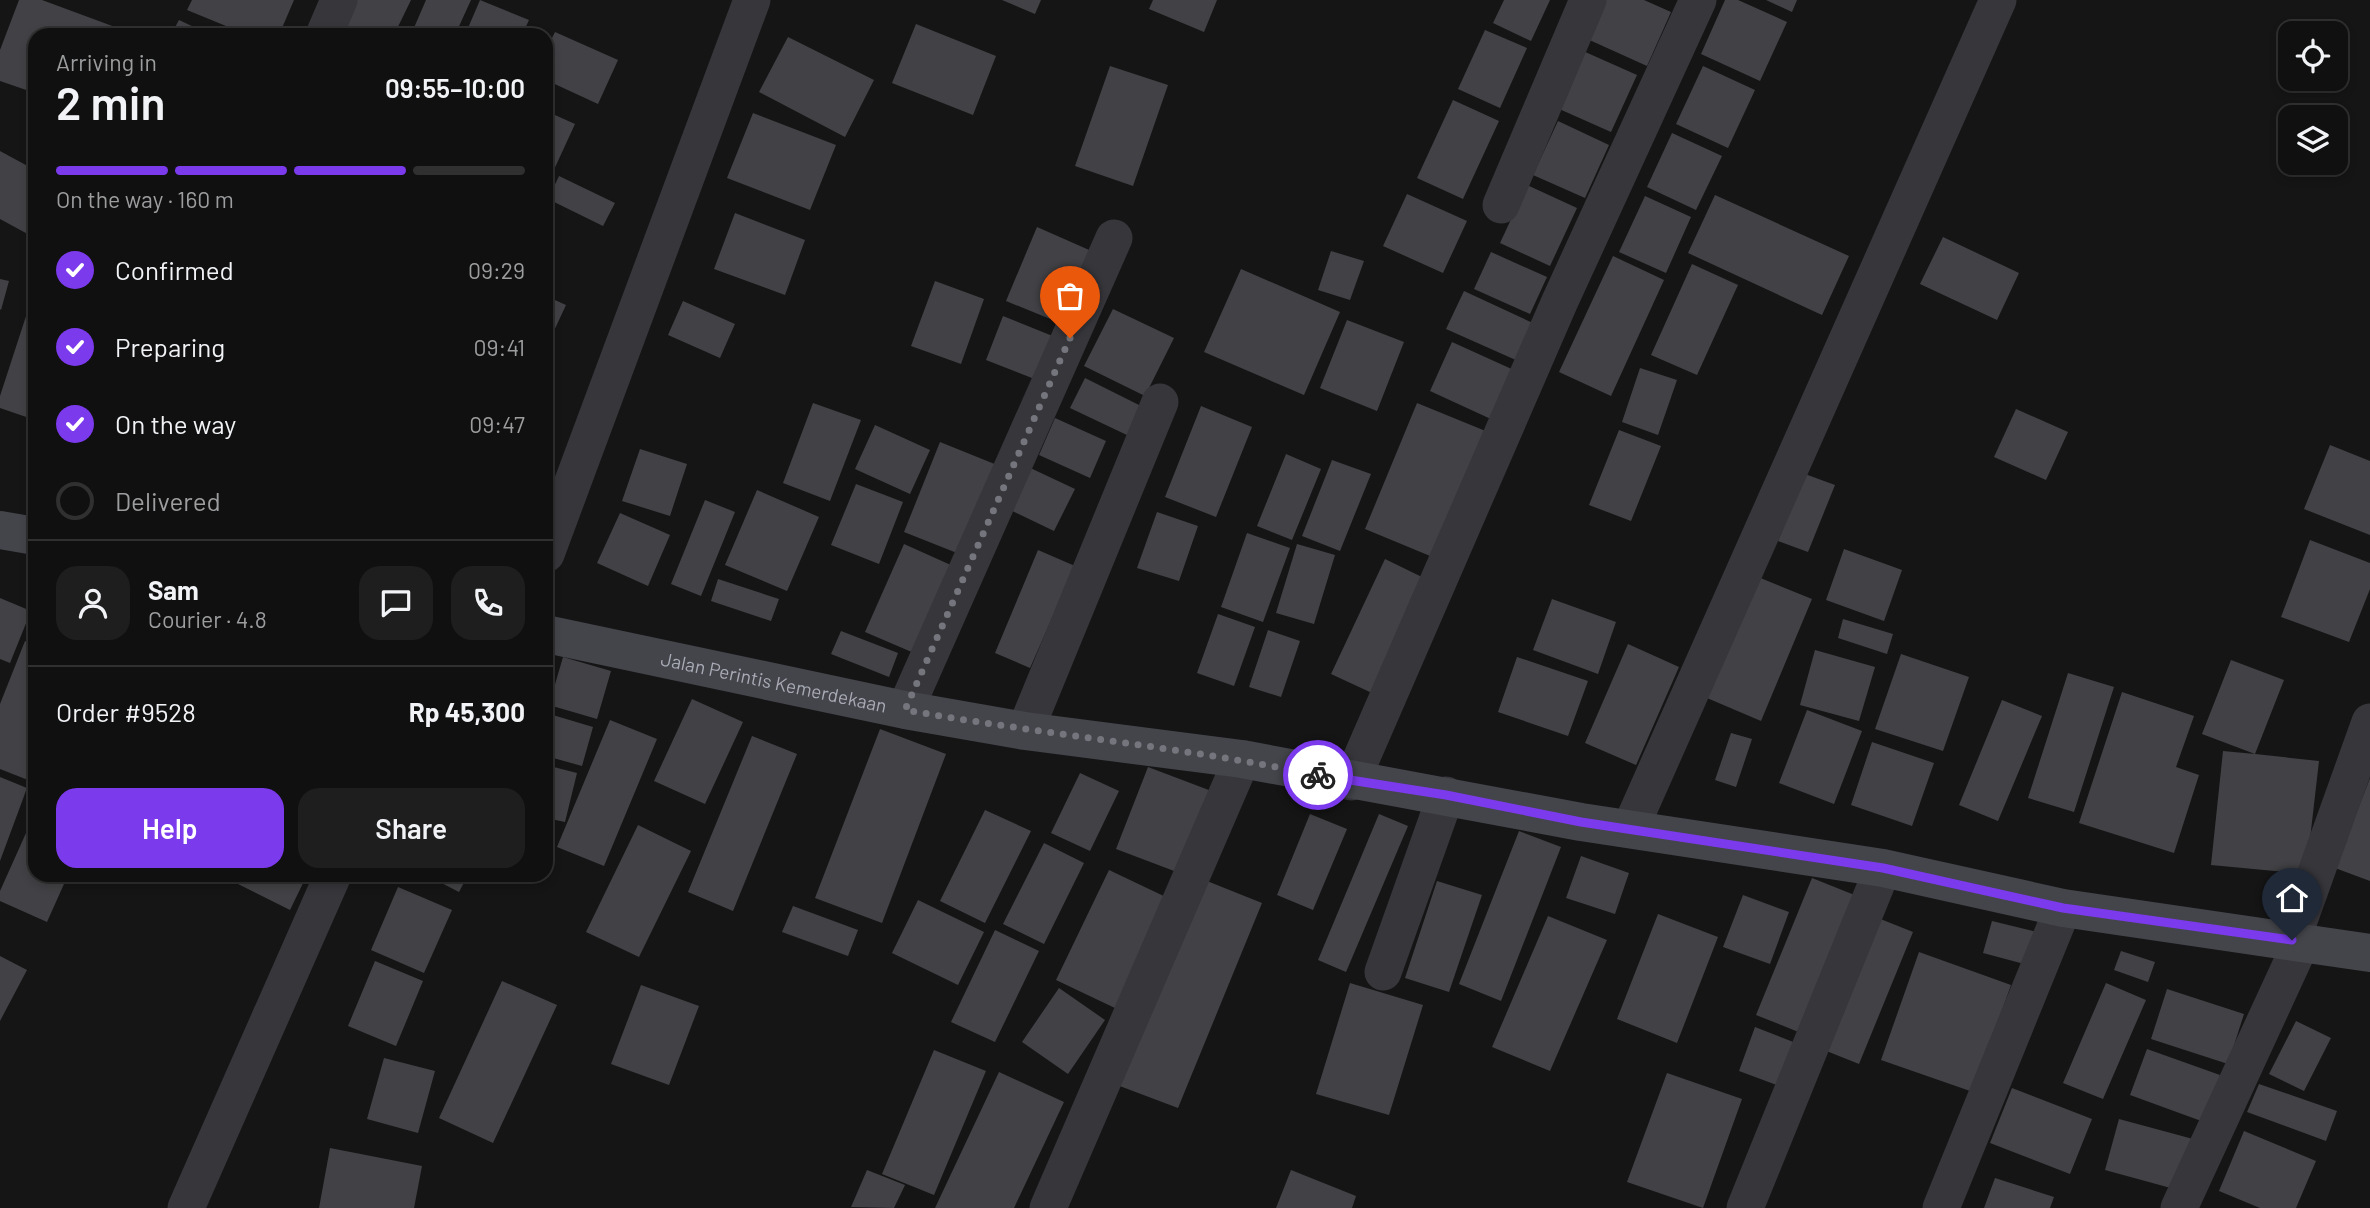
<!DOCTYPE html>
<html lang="en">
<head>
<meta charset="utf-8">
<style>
	body { margin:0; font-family:Barlow,sans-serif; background:#1e1e1e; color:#f1f3f6; height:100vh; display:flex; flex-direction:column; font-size:26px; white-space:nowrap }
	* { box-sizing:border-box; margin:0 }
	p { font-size:23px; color:#9c9d9f }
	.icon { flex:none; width:38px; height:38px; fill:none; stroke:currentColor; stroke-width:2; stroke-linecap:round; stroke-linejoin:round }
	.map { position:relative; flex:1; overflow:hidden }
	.panel { position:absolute; left:28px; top:28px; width:525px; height:854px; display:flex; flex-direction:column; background:#101010; border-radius:21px; box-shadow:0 4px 10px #0003,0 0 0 2px #303030 }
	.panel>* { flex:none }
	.buttons { position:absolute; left:2278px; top:21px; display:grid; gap:14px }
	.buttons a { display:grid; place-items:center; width:70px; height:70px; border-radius:14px; background:#101010; box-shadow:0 4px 10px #0003,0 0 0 2px #303030; font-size:35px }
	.pin { position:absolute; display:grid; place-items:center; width:60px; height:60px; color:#fff; margin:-72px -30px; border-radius:50% 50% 50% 0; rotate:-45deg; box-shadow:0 0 7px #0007 }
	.pin .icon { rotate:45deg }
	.courier { position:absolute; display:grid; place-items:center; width:70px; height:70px; margin:-35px; border:5px solid #7c3aed; border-radius:50%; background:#fff; color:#222; box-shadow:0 2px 9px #0007 }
	.overview em { font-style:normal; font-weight:600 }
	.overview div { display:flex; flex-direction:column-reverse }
	.overview { display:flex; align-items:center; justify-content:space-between; height:119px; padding:0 28px }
	h1 { font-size:46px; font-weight:600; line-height:52px }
	.bar { display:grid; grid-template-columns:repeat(4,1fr); gap:10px 7px; align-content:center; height:84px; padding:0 28px }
	.bar i { height:9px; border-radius:5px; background:#303030 }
	.bar .current { background:#7c3aed }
	.bar p { grid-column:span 4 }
	.line { display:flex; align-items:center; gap:18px; padding:0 28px; border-top:2px solid #303030 }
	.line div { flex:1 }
	.round { display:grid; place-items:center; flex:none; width:74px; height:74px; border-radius:21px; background:#1e1e1e }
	ol { padding:0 28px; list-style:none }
	li { display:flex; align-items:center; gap:21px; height:77px }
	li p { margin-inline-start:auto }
	li .icon { padding:7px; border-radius:50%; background:#7c3aed; color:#fff; stroke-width:4 }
	li:last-child { color:#9c9d9f }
	li i { width:38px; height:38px; border:4px solid #303030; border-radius:50% }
	.primary-button { display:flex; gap:14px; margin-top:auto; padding:14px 28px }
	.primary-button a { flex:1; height:80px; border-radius:21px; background:#7c3aed; color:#fff; font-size:28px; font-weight:600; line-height:80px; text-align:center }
	.primary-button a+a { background:#1e1e1e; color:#f1f3f6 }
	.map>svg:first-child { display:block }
	.building { fill:#424246 }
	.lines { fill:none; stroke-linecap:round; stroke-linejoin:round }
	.street { stroke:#36363b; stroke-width:37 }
	.secondary { stroke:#44454b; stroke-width:38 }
	.done { stroke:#75767d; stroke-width:7; stroke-dasharray:0 12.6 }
	.route { stroke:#7c3aed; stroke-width:9 }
	.labels { text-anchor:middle; stroke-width:6; stroke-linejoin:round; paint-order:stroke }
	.street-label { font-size:19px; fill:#a8abb5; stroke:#101011 }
</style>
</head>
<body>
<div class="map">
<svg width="2370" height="1208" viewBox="0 0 2370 1208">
	<rect width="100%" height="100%" fill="#151516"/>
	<path class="building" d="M19,0h23l73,27 -3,8h-77v58l-35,-12v-31z
		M192,0h102l-15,35h-31l-61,-25z
		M353,0h58l-17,35h-58z
		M426,0h45l-16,35h-30l-12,-5z
		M480,0l49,20 -7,15h-57z
		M1002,0h39l-6,14z
		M1153,0h64l-13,32 -55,-23z
		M1504,0h46l-19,41 -38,-18z
		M1603,0h41l27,12 -24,54 -62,-28z
		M1725,0h13l49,22 -27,59 -59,-27z
		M1766,0h31l-5,12z
		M179,20l32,15h-40z
		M916,24l80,32 -23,59 -81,-32z
		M1485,30l42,18 -27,60 -42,-19z
		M555,32l63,28 -20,44 -52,-24v-30z
		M788,37l86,43 -29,57 -86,-45z
		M1583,51l54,24 -26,57 -54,-24z
		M1110,66l58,19 -35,101 -58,-20z
		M1703,66l52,24 -27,58 -52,-24z
		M1453,100l46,21 -36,78 -46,-21z
		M546,111l29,13 -29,63z
		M753,113l83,32 -26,65 -83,-32z
		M1558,121l51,24 -24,53 -52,-23z
		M1672,133l50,23 -26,54 -49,-23z
		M0,151l35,19v68l-35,-19z
		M559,176l56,27 -12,23 -55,-27z
		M1527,185l50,23 -27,58 -50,-23z
		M1407,194l60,27 -24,52 -60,-27z
		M1715,195l134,61 -27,59 -134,-62z
		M1645,196l46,21 -25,56 -47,-21z
		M735,213l70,27 -20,55 -71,-26z
		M1037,227l59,26 -31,72 -59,-24z
		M1943,237l76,36 -22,47 -77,-36z
		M1331,251l33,10 -14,39 -32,-10z
		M1491,252l56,25 -17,37 -56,-25z
		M1613,256l51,24 -53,116 -52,-24z
		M1692,264l46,21 -41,90 -46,-20z
		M1241,269l99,43 -36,83 -100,-43z
		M0,279l9,2 -8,29 -1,-1z
		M935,281l49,18 -23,65 -50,-18z
		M1464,291l71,33 -17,37 -72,-32z
		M546,296l20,9 -20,43z
		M683,301l52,23 -15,34 -52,-23z
		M1113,309l61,29 -29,58 -61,-30z
		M28,310l7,2v108l-35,-12v-12z
		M1003,316l52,21 -18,43 -51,-20z
		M1347,320l57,22 -27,69 -57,-23z
		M1452,342l64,29 -23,49 -63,-29z
		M1640,368l37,12 -19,55 -36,-13z
		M1085,378l58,29 -14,29 -59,-28z
		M813,403l48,17 -31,81 -47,-18z
		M1417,403l71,29 -53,126 -70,-29z
		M1201,406l51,21 -36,90 -51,-20z
		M2016,409l52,23 -22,48 -52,-23z
		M1055,418l51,23 -16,37 -51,-23z
		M875,425l55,25 -20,44 -55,-25z
		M1619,430l42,16 -30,75 -42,-16z
		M940,442l62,25 -35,90 -63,-25z
		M2330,445l40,16v74l-66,-26z
		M640,449l47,15 -17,52 -48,-15z
		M1286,454l35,15 -29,71 -35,-14z
		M1332,460l39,14 -31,77 -38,-15z
		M1024,465l51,24 -21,42 -50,-24z
		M1805,474l30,11 -27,67 -30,-11z
		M856,484l47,18 -24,62 -48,-19z
		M757,490l62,27 -32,74 -62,-26z
		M705,500l30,12 -34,84 -30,-12z
		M1157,512l41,14 -19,55 -42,-13z
		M620,513l50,22 -22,51 -51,-23z
		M1247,533l43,15 -27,74 -42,-15z
		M2310,540l60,23v26l-21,53 -68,-25z
		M904,544l49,22 -39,87 -49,-21z
		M1297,544l38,11 -21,69 -38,-11z
		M1844,549l58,21 -18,51 -58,-21z
		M1038,550l37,16 -45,102 -35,-15z
		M1385,559l41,20 -54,114 -41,-19z
		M1758,577l54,22 -51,122 -54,-23z
		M718,579l61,20 -8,22 -60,-20z
		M0,598l31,13 -21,52 -10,-4z
		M1552,599l64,23 -18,52 -65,-24z
		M1218,614l37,13 -21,59 -37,-13z
		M1843,619l50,15 -6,20 -49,-16z
		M1268,630l32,11 -19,56 -32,-10z
		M841,631l57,22 -9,24 -58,-23z
		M25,641l10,4v117l-7,18 -28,-11v-65z
		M1628,644l51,23 -43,98 -51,-22z
		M1815,650l60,17 -16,54 -59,-16z
		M1901,654l68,23 -26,74 -68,-22z
		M563,657l48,14 -14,48 -48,-14z
		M1517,657l71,24 -20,55 -70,-24z
		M2231,660l53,20 -29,74 64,7 -13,113 -95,-9 12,-114 32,3 -53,-20z
		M2068,673l46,14 -40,125 -46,-14z
		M2122,692l72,24 -18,51 23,8 -25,78 -95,-30z
		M692,699l51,23 -38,82 -51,-23z
		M2002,700l40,16 -44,105 -39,-16z
		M1807,710l55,21 -28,73 -55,-21z
		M546,713l47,14 -11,39 -36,-10z
		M610,720l47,19 -53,127 -47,-19z
		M880,729l66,25 -64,169 -67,-25z
		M1731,733l21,6 -16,48 -21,-7z
		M752,736l45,18 -64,157 -45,-19z
		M1872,742l62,21 -22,63 -61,-21z
		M546,765l31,8 -12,49 -19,-4z
		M1148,767l66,25 -32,82 -66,-25z
		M1080,773l39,18 -29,60 -39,-18z
		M0,777l27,11 -27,73z
		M2370,778v103l-35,-13z
		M985,810l46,21 -46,92 -45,-22z
		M35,813v62h33l-21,47 -47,-21v-10z
		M1310,814l37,15 -34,81 -36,-15z
		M1379,814l29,12 -62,146 -28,-12z
		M638,825l53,26 -52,106 -53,-25z
		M1519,831l42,16 -60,154 -42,-17z
		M1044,843l40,20 -40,81 -41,-20z
		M1581,856l48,17 -14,41 -49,-16z
		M1109,870l61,29 -53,110 -61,-29z
		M243,875h64l-17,35 -52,-26z
		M426,875h42l-9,17z
		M1812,878l50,20 -56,137 -50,-20z
		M1202,879l60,24 -84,205 -61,-23z
		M1437,881l45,14 -33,97 -44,-14z
		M398,887l54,23 -28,63 -53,-23z
		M1743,895l46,17 -19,52 -47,-17z
		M918,900l66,32 -26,53 -66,-32z
		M793,906l65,24 -10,26 -66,-24z
		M1658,914l60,23 -41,106 -60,-24z
		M1548,916l59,24 -57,131 -58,-24z
		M1873,916l40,16 -54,132 -40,-16z
		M1992,921l45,11 -9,33 -45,-12z
		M995,930l44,21 -44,91 -44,-20z
		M2121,951l34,11 -7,20 -34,-12z
		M1919,952l92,33 -38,107 -92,-32z
		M0,956l27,14 -27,51z
		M375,961l48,20 -27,65 -48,-20z
		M502,981l55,24 -64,138 -54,-25z
		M1350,983l73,22 -34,110 -73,-21z
		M2106,983l40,17 -43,99 -40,-16z
		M641,985l58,21 -30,79 -58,-21z
		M1059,988l46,32 -37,54 -46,-32z
		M2167,989l77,25 -16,50 -77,-25z
		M2296,1021l35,17 -27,53 -35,-17z
		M1755,1027l46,18 -16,43 -46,-17z
		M2147,1049l73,26 -16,47 -74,-27z
		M934,1050l52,21 -52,124 -52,-21z
		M384,1058l51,13 -17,62 -51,-14z
		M999,1072l65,30 -50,106h-79z
		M1667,1073l75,26 -39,109 -76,-26z
		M2259,1084l78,27 -11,30 -79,-29z
		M2012,1088l80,31 -22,55 -80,-31z
		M2119,1119l74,20 -15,51 -73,-20z
		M2244,1131l72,30 -20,47h-36l-41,-17z
		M330,1148l92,18 -8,42h-95z
		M867,1170l38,15 -11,23 -43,-1z
		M1291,1170l65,26 -4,12h-76z
		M1995,1178l59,19 -4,11h-66z"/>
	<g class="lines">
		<path class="street" d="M324,35l15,-35
			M1501,205l87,-205
			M546,554l206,-554
			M905,710l209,-472
			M1025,731l135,-329
			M1351,782l209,-481 138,-301
			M1630,829l368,-829
			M2292,940l78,-218
			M1383,972l63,-177
			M186,1208l147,-333
			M1048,1208l194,-449
			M1745,1208l138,-340
			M1941,1208l122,-300
			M2179,1208l122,-265"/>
		<g class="secondary">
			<path d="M0,530l35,6"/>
			<path id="s1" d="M546,634l359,76 120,21 217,28 339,63 302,46 180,40 307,45"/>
		</g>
	</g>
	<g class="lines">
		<path class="done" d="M1070,338l-165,372c137,24 276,37 413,65"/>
		<path class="route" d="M1318,775l128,20 135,27 302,46 180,40 229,32"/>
	</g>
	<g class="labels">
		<g class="street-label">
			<text dy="7" stroke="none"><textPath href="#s1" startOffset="233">Jalan Perintis Kemerdekaan</textPath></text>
		</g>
	</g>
</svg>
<div class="buttons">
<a><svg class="icon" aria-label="locate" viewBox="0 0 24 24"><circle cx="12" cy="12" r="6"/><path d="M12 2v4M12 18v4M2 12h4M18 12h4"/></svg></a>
<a><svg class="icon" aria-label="layers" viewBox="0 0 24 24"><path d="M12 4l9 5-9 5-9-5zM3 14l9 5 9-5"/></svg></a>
</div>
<div class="pin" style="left:1070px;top:338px;background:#ea580c"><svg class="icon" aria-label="bag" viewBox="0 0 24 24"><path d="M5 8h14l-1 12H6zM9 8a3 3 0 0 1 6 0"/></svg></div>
<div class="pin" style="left:2292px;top:940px;background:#1f2937"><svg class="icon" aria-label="home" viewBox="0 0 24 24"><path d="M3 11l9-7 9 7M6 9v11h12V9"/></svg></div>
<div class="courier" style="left:1318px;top:775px"><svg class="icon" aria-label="bike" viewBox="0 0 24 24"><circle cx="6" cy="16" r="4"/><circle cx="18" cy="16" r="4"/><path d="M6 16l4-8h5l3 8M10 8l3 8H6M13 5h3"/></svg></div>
<section class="panel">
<div class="overview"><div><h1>2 min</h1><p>Arriving in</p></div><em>09:55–10:00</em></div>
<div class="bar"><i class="current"></i><i class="current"></i><i class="current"></i><i></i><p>On the way · 160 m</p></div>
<ol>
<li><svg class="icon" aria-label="check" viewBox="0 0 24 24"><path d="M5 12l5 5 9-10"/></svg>Confirmed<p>09:29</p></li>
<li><svg class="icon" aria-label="check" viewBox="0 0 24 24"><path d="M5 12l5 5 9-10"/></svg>Preparing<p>09:41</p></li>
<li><svg class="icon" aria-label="check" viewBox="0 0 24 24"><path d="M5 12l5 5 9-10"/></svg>On the way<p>09:47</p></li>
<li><i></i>Delivered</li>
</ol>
<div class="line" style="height:126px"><a class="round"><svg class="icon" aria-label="person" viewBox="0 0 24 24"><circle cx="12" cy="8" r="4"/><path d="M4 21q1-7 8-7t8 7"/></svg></a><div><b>Sam</b><p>Courier · 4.8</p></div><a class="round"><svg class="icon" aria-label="chat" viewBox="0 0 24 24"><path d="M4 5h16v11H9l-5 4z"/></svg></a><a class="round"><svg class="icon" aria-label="phone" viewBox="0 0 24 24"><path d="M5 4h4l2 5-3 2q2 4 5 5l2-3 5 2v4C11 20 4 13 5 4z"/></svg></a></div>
<div class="line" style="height:91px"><div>Order #9528</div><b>Rp 45,300</b></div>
<div class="primary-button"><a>Help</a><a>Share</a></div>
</section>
</div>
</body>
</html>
